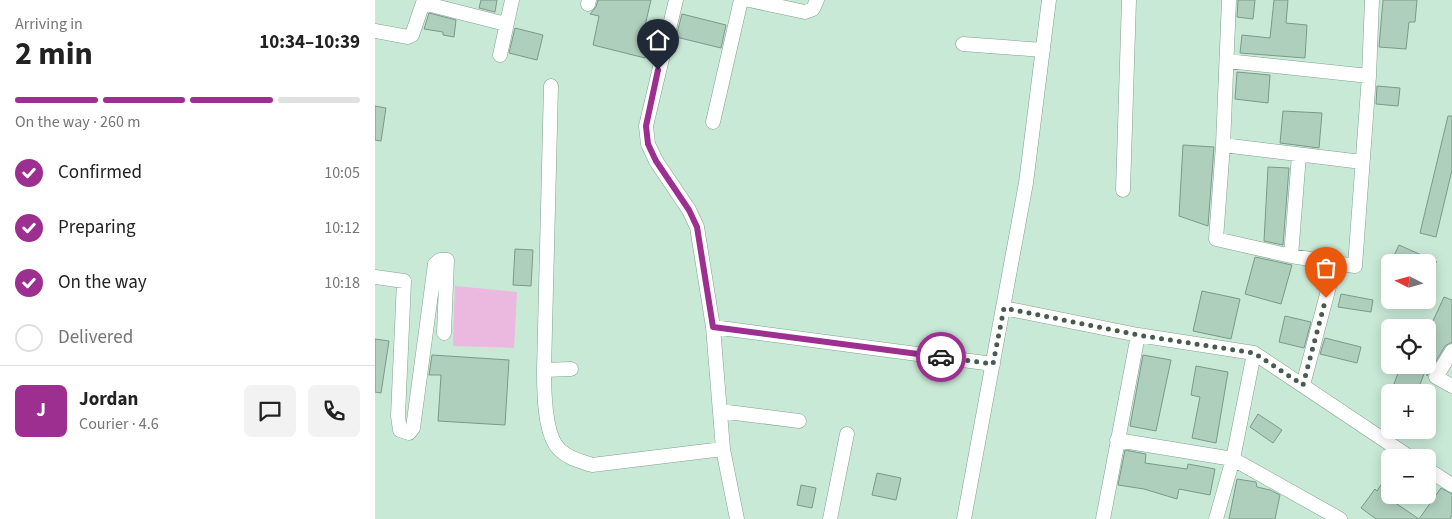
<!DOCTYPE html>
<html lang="en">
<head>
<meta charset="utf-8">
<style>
	body { margin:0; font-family:"Source Sans 3",sans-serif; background:#f2f2f2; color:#222; height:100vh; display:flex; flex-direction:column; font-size:19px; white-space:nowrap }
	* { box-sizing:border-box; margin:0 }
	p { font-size:16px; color:#767676 }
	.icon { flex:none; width:28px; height:28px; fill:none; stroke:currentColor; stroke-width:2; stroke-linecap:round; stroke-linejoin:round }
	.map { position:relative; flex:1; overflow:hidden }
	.side { display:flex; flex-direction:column; background:#fff; width:375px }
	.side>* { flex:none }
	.needle { width:32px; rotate:276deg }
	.controls { position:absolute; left:1006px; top:254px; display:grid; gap:10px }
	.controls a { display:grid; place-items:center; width:55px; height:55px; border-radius:8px; background:#fff; box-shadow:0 2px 12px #0003; font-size:25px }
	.pin { position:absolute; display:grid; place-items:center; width:42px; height:42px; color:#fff; margin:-51px -21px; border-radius:50% 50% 50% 0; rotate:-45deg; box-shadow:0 0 5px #0007 }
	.pin .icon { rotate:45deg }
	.courier { position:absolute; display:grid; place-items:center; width:50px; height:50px; margin:-25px; border:4px solid #9c2f8f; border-radius:50%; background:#fff; color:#222; box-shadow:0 1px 6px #0007 }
	.headline em { font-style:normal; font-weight:700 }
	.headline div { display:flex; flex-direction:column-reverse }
	.headline { display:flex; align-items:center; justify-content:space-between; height:85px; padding:0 15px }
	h1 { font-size:32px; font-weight:700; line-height:38px }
	.bar { display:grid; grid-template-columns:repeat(4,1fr); gap:8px 5px; align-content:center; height:60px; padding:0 15px }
	.bar i { height:6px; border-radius:4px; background:#e0e0e0 }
	.bar .active { background:#9c2f8f }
	.bar p { grid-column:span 4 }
	.line { display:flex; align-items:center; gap:12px; padding:0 15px; border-top:1px solid #e0e0e0 }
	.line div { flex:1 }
	.round { display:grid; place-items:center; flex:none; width:52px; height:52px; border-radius:8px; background:#f2f2f2 }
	ol { padding:0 15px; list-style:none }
	li { display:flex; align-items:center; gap:15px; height:55px }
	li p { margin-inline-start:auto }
	li .icon { padding:5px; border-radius:50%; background:#9c2f8f; color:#fff; stroke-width:4 }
	li:last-child { color:#767676 }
	li i { width:28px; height:28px; border:2px solid #e0e0e0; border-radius:50% }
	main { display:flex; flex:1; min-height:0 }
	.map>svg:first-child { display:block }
	.green { fill:#ebb8e0 }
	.building { fill:#afcfbd; stroke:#7b9989 }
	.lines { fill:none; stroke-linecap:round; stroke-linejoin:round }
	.minor-casing { stroke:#82a090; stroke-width:15 }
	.minor { stroke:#fff; stroke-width:14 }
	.done { stroke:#495b51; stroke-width:5; stroke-dasharray:0 9 }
	.route { stroke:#9c2f8f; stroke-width:6 }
</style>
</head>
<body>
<main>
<section class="side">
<div class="headline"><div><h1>2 min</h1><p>Arriving in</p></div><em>10:34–10:39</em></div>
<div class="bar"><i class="active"></i><i class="active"></i><i class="active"></i><i></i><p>On the way · 260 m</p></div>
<ol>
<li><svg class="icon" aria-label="check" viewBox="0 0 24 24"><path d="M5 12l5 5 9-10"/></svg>Confirmed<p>10:05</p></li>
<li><svg class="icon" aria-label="check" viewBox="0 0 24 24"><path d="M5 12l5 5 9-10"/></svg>Preparing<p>10:12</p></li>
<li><svg class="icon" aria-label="check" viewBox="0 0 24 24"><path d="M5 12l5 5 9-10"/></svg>On the way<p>10:18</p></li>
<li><i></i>Delivered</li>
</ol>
<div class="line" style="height:90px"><b class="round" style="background:#9c2f8f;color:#fff">J</b><div><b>Jordan</b><p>Courier · 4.6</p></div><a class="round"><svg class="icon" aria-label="chat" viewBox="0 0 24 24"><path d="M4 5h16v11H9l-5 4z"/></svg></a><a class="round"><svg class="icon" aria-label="phone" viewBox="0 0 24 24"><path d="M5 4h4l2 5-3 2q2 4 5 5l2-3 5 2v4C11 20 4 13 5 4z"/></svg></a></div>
</section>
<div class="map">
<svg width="1077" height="519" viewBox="0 0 1077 519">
	<rect width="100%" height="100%" fill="#c9e9d7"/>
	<path class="green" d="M80,286l62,6 -3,56 -61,-2z"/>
	<path class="building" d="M106,0h16l-2,12 -16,-4z
		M223,0h53l-8,34 7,2 -5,22 -52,-13 6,-29 -9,-2 6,-7z
		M863,0h17l-2,19 -16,-2z
		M899,0h14l-2,23 21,2 -2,33 -65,-5 2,-18 28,3z
		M1008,0h34l-2,22h-6l-3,27 -27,-2z
		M54,13l27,7 -2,17 -11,-2v-3l-19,-3z
		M307,14l44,11 -5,23 -45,-11z
		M140,28l28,7 -6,25 -28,-7z
		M862,72l33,3 -2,28 -33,-4z
		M1002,86l23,2 -2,18 -22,-2z
		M0,106l11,2 -5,33 -6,-1z
		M908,111l39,2 -3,35 -39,-5z
		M1073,116h4v54l-16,67 -16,-4z
		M808,145l31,2 -6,79 -29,-10z
		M893,167l21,1 -6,77 -19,-4z
		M1024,245l38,17h-46z
		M140,249l18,1 -2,36 -18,-1z
		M880,257l37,8 -11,39 -36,-10z
		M827,291l38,8 -9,40 -38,-8z
		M966,294l32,6 -2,12 -33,-5z
		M1069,297l8,3v42l-7,4 -18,30v-10l-10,26 -23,-8 7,-19h26v-31z
		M910,316l26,6 -7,26 -25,-6z
		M950,338l36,9 -4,16 -37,-9z
		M0,339l14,2 -8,52 -6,-1z
		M57,355l77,5 -4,65 -67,-4 3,-46h-12z
		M768,355l28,5 -15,71 -26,-5z
		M821,366l32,6 -12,71 -24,-5 8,-41 -9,-2z
		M883,414l24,16 -9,13 -23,-16z
		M750,450l21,4 -1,9 42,6 1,-5 27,5 -5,26 -31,-6 -2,10 -33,-10 -26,-4z
		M1015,471v24h5l-4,5 28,19 22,-31 11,6v21l-2,4h-74l-15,-11 14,-19 2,2z
		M502,473l24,5 -5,22 -24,-5z
		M862,479l19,3 1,5 13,3 10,5 -5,24h-46z
		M426,485l15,3 -4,20 -15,-3z"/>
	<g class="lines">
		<g class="minor-casing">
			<path id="minor" d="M301,0l-30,126 2,18 8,17 33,49 8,17 16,100 10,122 14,70
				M374,0l56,12 8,-3 4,-9
				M854,0l-6,145 -7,94 75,17 64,10 14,-190 3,-76
				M48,3l83,21
				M213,4l1,-4
				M0,31l33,6 4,-2 12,-35
				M588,44l80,6
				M125,55l12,-55
				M852,61l142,15
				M176,86l-7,284c0,20 0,66 16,80 9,9 21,11 32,15l131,-16
				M338,122l28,-122
				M848,145l139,17
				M748,190l6,-190
				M916,256l8,-101
				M0,277l29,4 -6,135 2,14 9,3 4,-5 22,-164 5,-4h7l-3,73
				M629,308l134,27
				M338,327l280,37
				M1077,351l-16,26 16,9
				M169,370l27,-1
				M928,385l32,-121
				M345,411l79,10
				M742,440l116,19 107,60
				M1052,469l25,16
				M455,519l17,-85
				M589,519l62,-336 23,-183
				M728,519l35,-184 116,18 157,105
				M841,519l17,-60 21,-106"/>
		</g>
		<use href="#minor" class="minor"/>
	</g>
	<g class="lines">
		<path class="done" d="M566,357l52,7 11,-56 134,27 116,18 49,32 23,-87"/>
		<path class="route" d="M283,70l-12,56 2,18 8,17 33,49 8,17 16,100 228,30"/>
	</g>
</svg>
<div class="controls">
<a><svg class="needle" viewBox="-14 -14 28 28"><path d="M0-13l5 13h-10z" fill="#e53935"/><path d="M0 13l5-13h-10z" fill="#767676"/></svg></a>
<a><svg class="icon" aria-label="locate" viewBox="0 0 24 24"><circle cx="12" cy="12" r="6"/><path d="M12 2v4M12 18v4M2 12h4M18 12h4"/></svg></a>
<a>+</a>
<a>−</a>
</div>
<div class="pin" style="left:951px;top:298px;background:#ea580c"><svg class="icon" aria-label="bag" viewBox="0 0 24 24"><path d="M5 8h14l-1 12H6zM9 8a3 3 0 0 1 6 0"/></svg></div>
<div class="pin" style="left:283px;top:70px;background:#1f2937"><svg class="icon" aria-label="home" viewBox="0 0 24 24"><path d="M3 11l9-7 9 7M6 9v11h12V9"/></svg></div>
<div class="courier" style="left:566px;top:357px"><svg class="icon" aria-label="car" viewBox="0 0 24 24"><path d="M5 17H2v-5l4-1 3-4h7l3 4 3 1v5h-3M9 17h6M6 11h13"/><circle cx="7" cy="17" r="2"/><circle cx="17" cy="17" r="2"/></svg></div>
</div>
</main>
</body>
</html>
